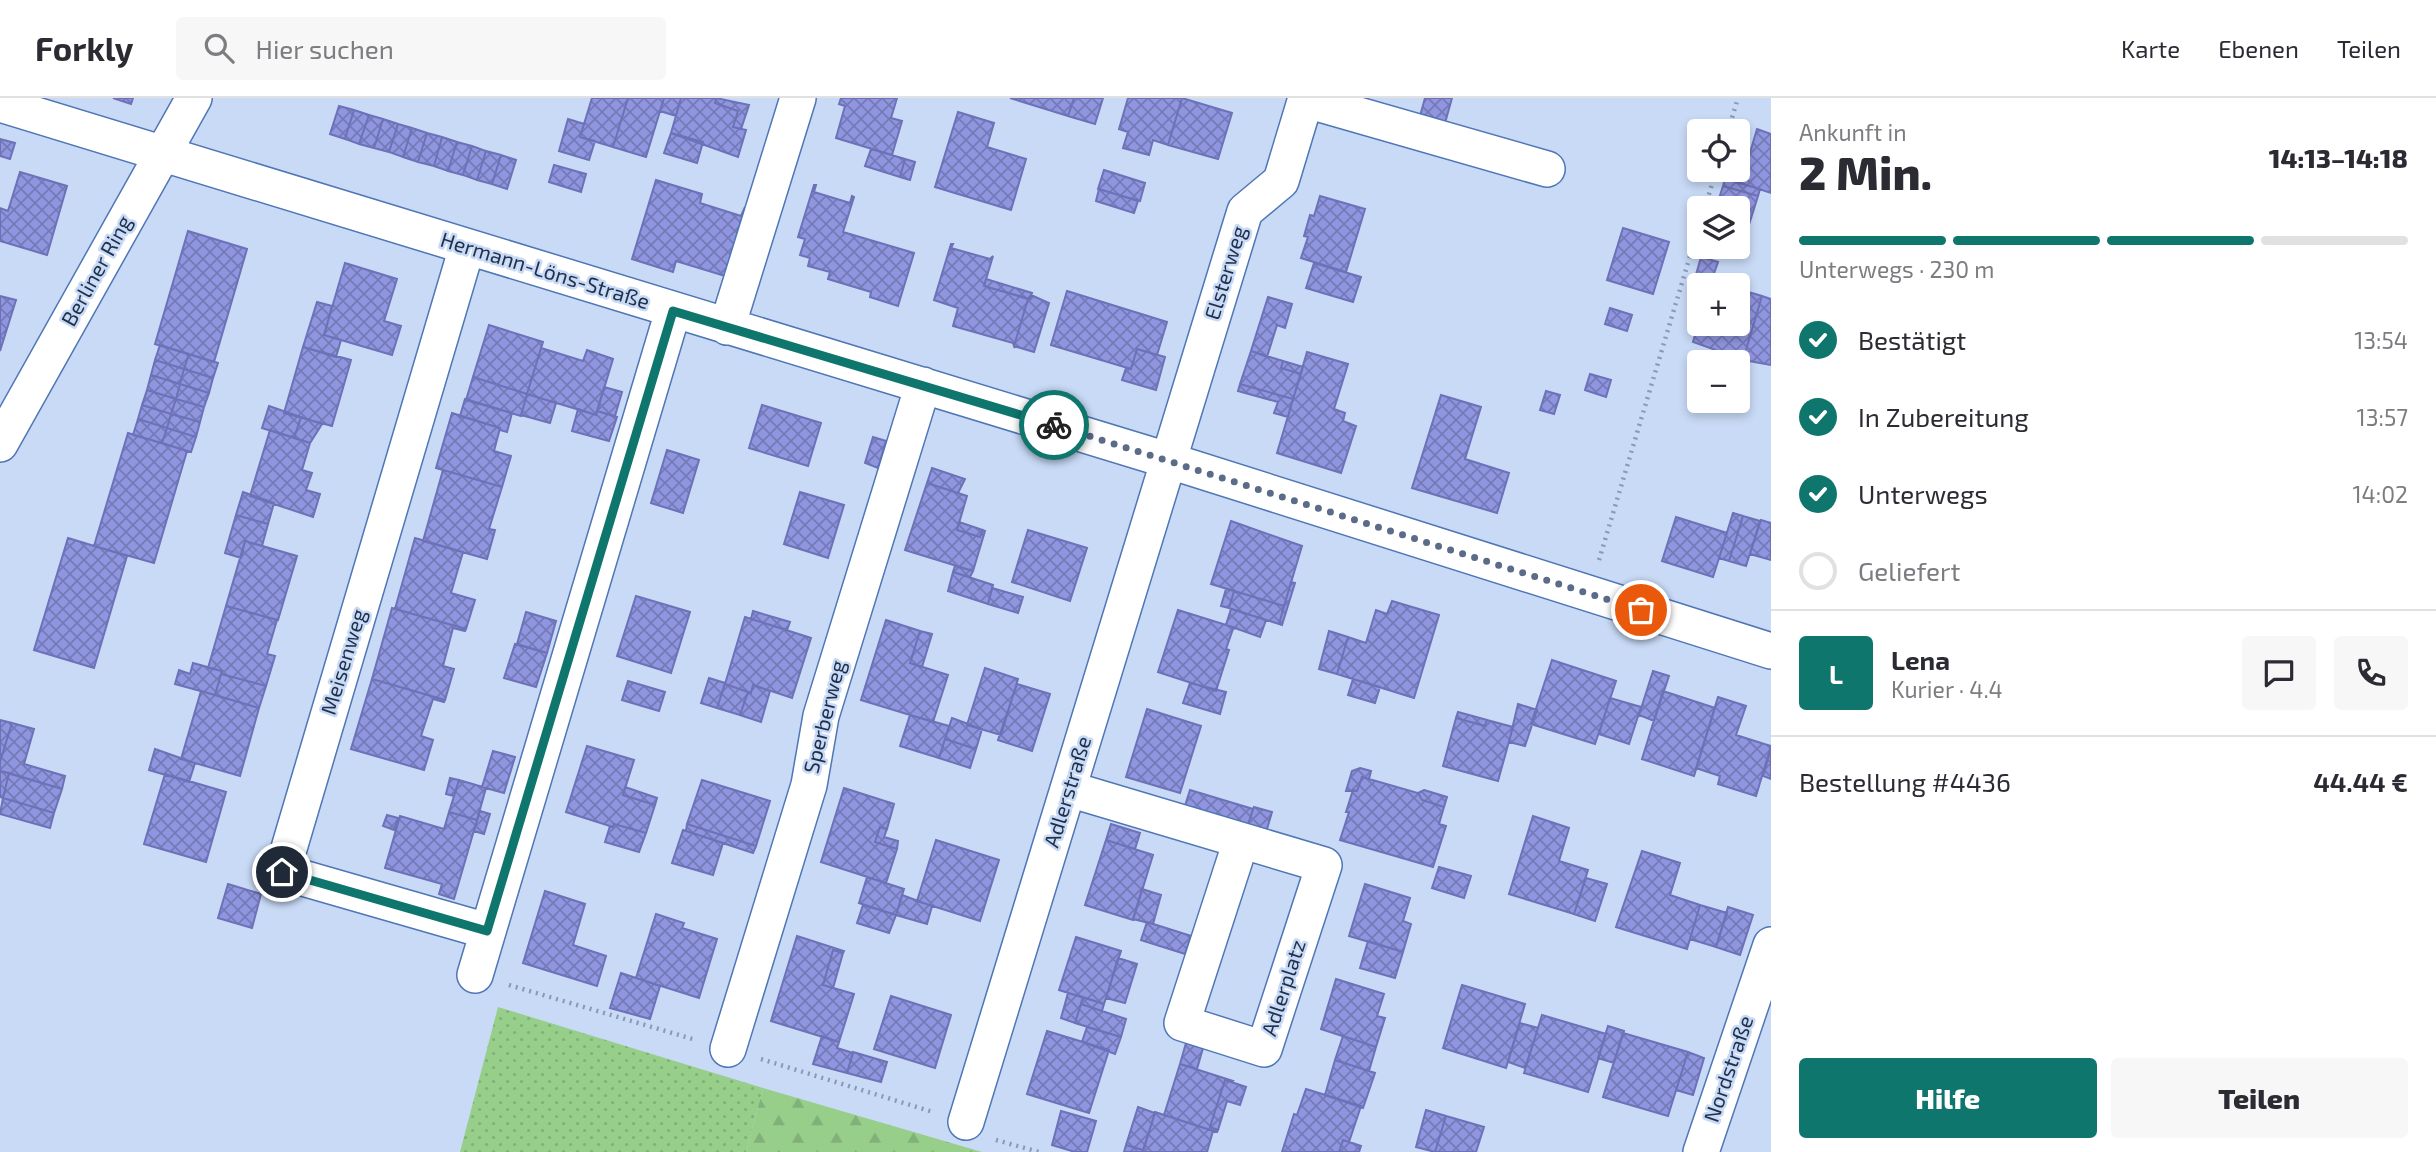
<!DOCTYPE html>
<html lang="de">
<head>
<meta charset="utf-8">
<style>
	body { margin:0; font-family:"Exo 2",sans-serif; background:#f7f7f7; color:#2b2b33; height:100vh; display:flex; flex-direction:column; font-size:26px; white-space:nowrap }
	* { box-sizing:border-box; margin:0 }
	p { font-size:23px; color:#7c7c81 }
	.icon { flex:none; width:38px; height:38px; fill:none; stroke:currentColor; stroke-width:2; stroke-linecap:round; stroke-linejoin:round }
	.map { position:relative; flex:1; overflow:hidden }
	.panel { display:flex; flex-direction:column; background:#fff; width:665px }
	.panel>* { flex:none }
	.buttons { position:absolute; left:1687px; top:21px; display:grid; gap:14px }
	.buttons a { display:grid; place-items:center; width:63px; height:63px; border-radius:7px; background:#fff; box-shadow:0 4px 10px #0003; font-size:35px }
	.pin { position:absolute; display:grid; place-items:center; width:60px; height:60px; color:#fff; margin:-30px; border:4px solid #fff; border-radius:50%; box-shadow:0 2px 7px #0007 }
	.courier { position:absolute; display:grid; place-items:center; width:70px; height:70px; margin:-35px; border:5px solid #0f766e; border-radius:50%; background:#fff; color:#222; box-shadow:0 2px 9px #0007 }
	.headline em { font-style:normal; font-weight:800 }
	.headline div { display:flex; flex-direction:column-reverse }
	.headline { display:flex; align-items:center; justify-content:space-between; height:119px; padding:0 28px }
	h1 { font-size:46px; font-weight:800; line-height:52px }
	.bar { display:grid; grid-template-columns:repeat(4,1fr); gap:10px 7px; align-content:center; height:84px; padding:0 28px }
	.bar i { height:9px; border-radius:5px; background:#e1e1e2 }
	.bar .current { background:#0f766e }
	.bar p { grid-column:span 4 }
	.line { display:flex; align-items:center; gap:18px; padding:0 28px; border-top:2px solid #e1e1e2 }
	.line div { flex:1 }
	.round { display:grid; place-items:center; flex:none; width:74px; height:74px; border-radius:7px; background:#f7f7f7 }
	ol { padding:0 28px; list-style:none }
	li { display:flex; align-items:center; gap:21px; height:77px }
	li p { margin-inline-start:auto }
	li .icon { padding:7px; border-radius:50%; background:#0f766e; color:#fff; stroke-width:4 }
	li:last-child { color:#7c7c81 }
	li i { width:38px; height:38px; border:4px solid #e1e1e2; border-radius:50% }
	.cta { display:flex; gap:14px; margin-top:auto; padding:14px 28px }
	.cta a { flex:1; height:80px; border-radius:7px; background:#0f766e; color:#fff; font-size:28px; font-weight:800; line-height:80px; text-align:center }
	.cta a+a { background:#f7f7f7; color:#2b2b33 }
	header { display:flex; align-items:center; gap:42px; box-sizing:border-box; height:98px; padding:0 35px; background:#fff; border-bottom:2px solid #e1e1e2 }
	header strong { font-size:33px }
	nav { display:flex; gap:38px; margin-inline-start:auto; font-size:24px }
	.search { width:490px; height:63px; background:#f7f7f7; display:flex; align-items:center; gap:18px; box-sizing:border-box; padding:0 24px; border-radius:7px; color:#7c7c81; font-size:26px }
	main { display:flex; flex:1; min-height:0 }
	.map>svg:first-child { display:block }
	.grass { fill:url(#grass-dots) }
	.forest { fill:url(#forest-firs) }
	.building { fill:url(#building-cross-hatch); stroke:#6d71b8; stroke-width:2 }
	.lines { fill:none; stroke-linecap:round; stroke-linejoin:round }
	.minor-casing { stroke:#4f76b5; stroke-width:38 }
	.path { stroke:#8899b5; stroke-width:4.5; stroke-dasharray:2 5; stroke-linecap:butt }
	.minor { stroke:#fff; stroke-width:35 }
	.done { stroke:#5a6c87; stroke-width:7; stroke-dasharray:0 12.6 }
	.route { stroke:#0f766e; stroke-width:9 }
	.labels { text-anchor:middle; stroke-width:5; stroke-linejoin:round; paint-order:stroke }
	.street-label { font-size:21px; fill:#1f304b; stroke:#c8daf6 }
</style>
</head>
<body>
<header>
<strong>Forkly</strong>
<div class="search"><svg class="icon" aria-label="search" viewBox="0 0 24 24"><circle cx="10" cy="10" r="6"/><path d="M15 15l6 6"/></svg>Hier suchen</div>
<nav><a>Karte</a><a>Ebenen</a><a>Teilen</a></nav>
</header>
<main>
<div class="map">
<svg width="1771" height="1054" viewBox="0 0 1771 1054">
	<defs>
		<pattern id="grass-dots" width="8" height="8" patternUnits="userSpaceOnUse" patternTransform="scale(1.75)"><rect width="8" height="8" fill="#96ce8a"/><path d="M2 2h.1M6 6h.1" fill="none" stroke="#81b179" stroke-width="1.8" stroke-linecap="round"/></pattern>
		<pattern id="forest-firs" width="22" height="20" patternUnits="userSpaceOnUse" patternTransform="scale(1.75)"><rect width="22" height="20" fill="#96ce8a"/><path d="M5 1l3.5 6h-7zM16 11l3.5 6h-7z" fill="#81b179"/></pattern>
		<pattern id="building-cross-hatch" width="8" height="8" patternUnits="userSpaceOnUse" patternTransform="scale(1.75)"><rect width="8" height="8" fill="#9095df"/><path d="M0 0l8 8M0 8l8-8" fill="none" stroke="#757ab7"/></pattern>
	</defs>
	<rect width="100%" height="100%" fill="#c8daf6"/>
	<path class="grass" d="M498,909l265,81 -17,64h-286z"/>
	<path class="forest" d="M763,990l219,64h-236z"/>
	<path class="building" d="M113,0h20l-2,6z
		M592,0h36l-15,49 -33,-10z
		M628,0h36l-18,59 -33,-10z
		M664,0h17l-5,18 -16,-5z
		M681,0h35l-1,5 23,8 -5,16 13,3 -8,27 -67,-24z
		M716,0l33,7 -8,24 -8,-2 5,-16 -23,-8z
		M841,0h56l-6,20 11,3 -10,34 -56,-17 9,-32 -6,-2z
		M1010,0h64l-6,18z
		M1074,0h29l-8,26 -27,-8z
		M1128,0h54l-14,47 -15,-5 -4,15 -26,-7 5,-16 -9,-3z
		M1182,0l50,15 -14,46 -50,-14z
		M1425,0h27l-7,25 -25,-7z
		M339,8l15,4 -9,29 -15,-5z
		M354,12l15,5 -10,29 -14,-5z
		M958,14l36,11 -7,24 39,12 -15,51 -76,-23z
		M369,17l14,4 -9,29 -15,-4z
		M383,21l15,5 -9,28 -15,-4z
		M568,21l16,5 -4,13 15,4 -6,19 -30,-9z
		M398,26l14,4 -9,29 -14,-5z
		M412,30l15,5 -9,29 -15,-5z
		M1757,31l14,5v59l-30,-10z
		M427,35l15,4 -8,29 -16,-4z
		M671,35l32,9 -6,21 -33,-10z
		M442,39l15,5 -9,29 -14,-5z
		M0,41l15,4 -5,16 -10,-3z
		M457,44l15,4 -9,29 -15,-4z
		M472,48l14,5 -9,29 -14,-5z
		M871,51l34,10 -5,18 -35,-11z
		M486,53l15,4 -9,29 -15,-4z
		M501,57l15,5 -9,29 -15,-5z
		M905,61l10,3 -5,18 -10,-3z
		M554,67l32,9 -5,18 -32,-10z
		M1104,72l41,13 -5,18 -42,-12z
		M20,74l47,14 -20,69 -47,-14v-33l8,3z
		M1725,81l35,10 -2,7 -35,-10z
		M656,82l46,14 -2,9 41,13 4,-9 -20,69 -49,-15 -3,11 -41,-13z
		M814,87h2l-2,7 36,11 2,-7 2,1 -11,35 71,21 -16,53 -28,-9 1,-5 -43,-13 2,-7 -22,-6 2,-8 -10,-3 5,-16 -7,-2z
		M1723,88l35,10 -11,35 -9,-3v-20h-22z
		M1099,91l39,12 -4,12 -38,-12z
		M1320,98l45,13 -19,63 -45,-14 7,-21 -4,-1 6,-21 4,1z
		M1623,130l46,14 -16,52 -46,-14z
		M188,133l59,18 -33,113 -59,-18z
		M951,146h2l-2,4 39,11 3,-3 -9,30 44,13 -14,47 -1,-3 -60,-17 5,-18 -24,-8z
		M1701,159l17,5 -8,23h-11v13l-9,-2z
		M345,165l52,16 -13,42 17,5 -9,29 -68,-20z
		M1314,165l47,14 -8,25 -47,-14z
		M1713,180h1l22,7h-26z
		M986,181l46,14 -2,6 -46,-13z
		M1738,191l24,7 -19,64 -50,-18 6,-20v2h39z
		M1067,193l100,31 -10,33 -20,-6 -6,20 -80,-24z
		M1031,197l18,8 -15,49 -20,-6 14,-47z
		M0,198l16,4 -16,51z
		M1762,198l9,3v66l-28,-5z
		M1268,199l24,7 -7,24 -8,-3 -10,32 -16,-6z
		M317,204l15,4 -8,29 17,5 -5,17 -33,-10z
		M1610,210l22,7 -5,16 -22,-7z
		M489,227l54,17 -16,52 -54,-17z
		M160,247l29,9 -5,15 -29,-9z
		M303,249l48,13 -19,66 -48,-13z
		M541,250l42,13 4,-11 26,9 -17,56 -69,-21z
		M1137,251l28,8 -9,33 -34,-10 4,-12 5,1z
		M1251,253l32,10 -2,7 20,6 -8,25 -53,-15z
		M1307,254l41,12 -14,45 11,4 -2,8 13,5 -15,47 -64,-20z
		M189,256l29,9 -5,15 -29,-9z
		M155,262l29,9 -4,15 -29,-9z
		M1283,263l20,6 -2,7 -20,-6z
		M184,271l29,9 -4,15 -29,-9z
		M1590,276l21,6 -5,17 -21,-7z
		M151,277l29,9 -4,15 -29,-9z
		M473,279l54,17 -6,22 -55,-16z
		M180,286l29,9 -5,14 -28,-8z
		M1240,286l53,15 -5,18 -14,-4 4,-11 -40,-11z
		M604,289l18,5 -7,24 -18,-5z
		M147,292l29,9 -5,15 -29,-9z
		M1546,293l14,4 -6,19 -14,-4z
		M527,296l29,9 -6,20 -29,-8z
		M1441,297l40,12 -16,52 44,14 -12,40 -85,-25z
		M176,301l28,8 -4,15 -29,-8z
		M465,301l47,14 -5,19 -7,-2v-2l-40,-12z
		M142,307l29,9 -4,14 -29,-9z
		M762,307l59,18 -13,43 -59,-18z
		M269,308l32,11 -7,21 -32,-10z
		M578,311l18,6 1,-4 20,6 -8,24 -37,-10z
		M452,315l48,15 -6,23 17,5 -9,31 -66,-19z
		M171,316l29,8 -4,15 -29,-9z
		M301,319l21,7 -12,19 -16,-5z
		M138,321l29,9 -5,15 -29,-8z
		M167,330l29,9 -5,15 -29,-9z
		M270,332l40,13 -8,27 10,3 -6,17 14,4 -7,23 -63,-21z
		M128,335l59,18 -33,112 -60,-17z
		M873,339l13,4 -8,27 -13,-5z
		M667,352l32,10 -16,53 -32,-10z
		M932,370l33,11 -7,14 -31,-10z
		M443,372l59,17 -13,42 6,1 -8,29 -64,-18z
		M927,385l40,13 -10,34 23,7 3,-7 2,1 -12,40 -68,-21z
		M243,394l31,11 -6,21 -32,-9z
		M800,394l44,13 -16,53 -44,-14z
		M1733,415l10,3 -14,45 -10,-3z
		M236,417l32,9 -6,22 -17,-5 -4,17 -16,-5z
		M1743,418l17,5 -14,45 -17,-5z
		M1676,419l51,16 -14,44 -51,-16z
		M1761,422l10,3v37l-21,-6z
		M1231,423l71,25 -18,60 -73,-22z
		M959,424l24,8 -3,7 -23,-7z
		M1028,432l59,18 -17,53 -58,-19z
		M68,440l59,18 -33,112 -60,-18z
		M415,440l48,14 -12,41 24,7 -9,29 -71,-20z
		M245,443l52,15 -19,64 -52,-14z
		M955,468l18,5 -3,6 -17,-5z
		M953,474l40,13 -5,19 -40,-13z
		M1291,484l4,1 -13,42 -3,-1z
		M992,490l31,9 -5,16 -30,-9z
		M1226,491l8,2 -5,17 -8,-2z
		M1234,493l50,15 -5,18 -50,-16z
		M636,498l54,16 -19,61 -54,-17z
		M1392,503l47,14 -25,83 -77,-24 11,-37 18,6 10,-33 11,4z
		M226,508l51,14 -10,34 8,2 -9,30 -45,-12 1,-3 -14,-3z
		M392,510l74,21 -1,2 -12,-3 -10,38 11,3 -9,31 -73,-21z
		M1231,511l35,11 -6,17 -34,-12z
		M1178,512l58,18 -3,1 -7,20 3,1 -13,41 -58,-19z
		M753,513l37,11 -3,8 -36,-11z
		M526,514l30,9 -9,32 -30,-9z
		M745,519l66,21 -19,60 -39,-13 -2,8 -26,-9z
		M886,522l34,11 -10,32 38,12 -15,47 -72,-22z
		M920,533l12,3 -10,33 -12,-4z
		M1329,533l19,6 -11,37 -18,-5z
		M515,546l32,9 -11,34 -32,-9z
		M1552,562l64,21 -21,63 -64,-20z
		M193,565l29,8 -7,24 -40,-11 4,-14 11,4z
		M985,570l33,11 -17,56 -34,-10z
		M1653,573l16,5 -15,45 -15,-6z
		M221,576l45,12 -7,22 -44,-13z
		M709,580l16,5 -8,25 -16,-5z
		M372,581l73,21 -1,2 -11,-3 -12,37 12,4 -9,30 -73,-21z
		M1353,581l27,8 -5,16 -27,-8z
		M628,583l37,11 -6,19 -37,-11z
		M1190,585l36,9 -6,22 -37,-11z
		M725,586l23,8 -8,23 -23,-7z
		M1017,586l33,10 -18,57 -34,-11z
		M753,587l17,6 -9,31 -21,-7 8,-23 3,1z
		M201,593l58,17 -19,68 -59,-17z
		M1663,593l52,17 -21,68 -52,-17z
		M1718,599l28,9 -10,29 35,11 -15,50 -38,-12 2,-8 -24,-8z
		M1610,600l31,9 -12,37 -30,-10z
		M1518,606l19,6 -12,36 -16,-4z
		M1147,611l54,17 -21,67 -54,-16z
		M1458,614l29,8 -2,6 -29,-8z
		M910,617l39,11 -10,32 -39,-12z
		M952,620l30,11 -6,20 -31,-10z
		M1456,620l29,8 2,-6 26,7 -15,54 -55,-15z
		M0,622l12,3 -12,39z
		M12,625l22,6 -10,35 41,12 -3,13 -62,-18v-9z
		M945,641l31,10 -6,19 -31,-10z
		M587,648l47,14 -11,35 32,10 -9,28 -32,-9 -1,3 -47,-15z
		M155,651l40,14 -6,19 -40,-12z
		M1771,651v30l-8,-3z
		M493,653l22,6 -11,36 -22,-6z
		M1360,670l11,3 -2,8 -7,-2 -5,14h-11l6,-20z
		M0,673l9,2 -6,25 -3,-1z
		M9,675l53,16 -8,24 -51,-15z
		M165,676l61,18 -20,70 -62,-18z
		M1362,679l56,16 4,7 22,7 -5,17 7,2 -13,41 -93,-27 9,-28h-3l7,-22 4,1z
		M450,680l9,2 -5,16 -8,-2z
		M459,682l27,8 -9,32 -28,-8z
		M702,682l68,21 -14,45 -69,-22z
		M625,689l32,11 -2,7 -32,-10z
		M844,690l50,16 -7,25 -7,-2 -5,15 22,7 -11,34 -65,-21z
		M1190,692l63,19 -7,22 -63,-19z
		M1424,692l23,7 -3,10 -22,-7 -4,-7z
		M3,700l51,15 -4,15 -50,-14z
		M1254,709l18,5 -7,24 -19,-6z
		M480,713l10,3 -6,20 -10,-3z
		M449,714l28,8 -23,79 -15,-5 3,-10 -57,-16 15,-52 44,13z
		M387,717l11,3 -4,12 -11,-4z
		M1533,718l36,12 -10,33 29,9 -14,44 -65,-20z
		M614,726l32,9 -7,19 -34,-10 5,-16 3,1z
		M687,726l69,22 -3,7 -67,-22z
		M1111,726l29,9 -5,16 -29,-9z
		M880,729l7,2 -3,8 14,4 -1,8 -22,-7z
		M683,732l40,13 -10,32 -41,-12z
		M936,742l63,20 -19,61 -63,-20z
		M1106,742l47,15 -20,65 -48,-15z
		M1642,753l38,12 -10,32 30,10 -13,44 -71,-22z
		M1439,769l32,9 -7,22 -32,-10z
		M867,779l37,12 -8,26 -37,-12z
		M1586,780l21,6 -12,37 -21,-7z
		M228,786l33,10 -9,34 -34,-10z
		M1365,786l45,14 -7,23 8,3 -8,28 -54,-16z
		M1142,791l19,6 -8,29 -20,-5z
		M545,793l40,13 -12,41 33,11 -9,30 -74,-23z
		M902,797l30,11 -5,18 -31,-9z
		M863,807l33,10 -7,18 -32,-10z
		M1700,807l27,8 -11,34 -26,-8z
		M1728,809l25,8 -13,40 -24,-8z
		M656,816l28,9 -2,5 35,11 -18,59 -63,-20z
		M1147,824l44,14 -6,18 -44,-14z
		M797,838l47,15 -1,2 -10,-3 -10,35 31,9 -15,48 -68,-21z
		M1076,839l45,14 -17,53 -45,-14z
		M1368,843l35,11 -8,26 -35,-10z
		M833,852l10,3 -10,35 -10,-3z
		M1118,860l19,6 -12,39 -19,-5z
		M621,875l39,13 -10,33 -40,-11z
		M1336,881l48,15 -7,22 8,2 -9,29 -55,-18z
		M1462,887l63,19 -19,64 -63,-20z
		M1068,895l15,4 -8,26 -14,-5z
		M891,898l60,19 -16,53 -61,-19z
		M1083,899l21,7 -2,7 -21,-7z
		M1081,906l45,15 -5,18 -46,-14z
		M1542,917l64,19 -18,58 -64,-19z
		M1520,925l18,5 -13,40 -17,-6z
		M1608,928l16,5 -10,32 -16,-5z
		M1087,929l34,10 -6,17 -33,-12z
		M1047,933l62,19 -20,63 -62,-19z
		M1623,935l65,19 -20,64 -65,-19z
		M822,938l17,6 -2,6 16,5 -6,20 -34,-9z
		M1343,938l33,11 -7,24 -34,-11z
		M1186,945l17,5 -6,21 -17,-5z
		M853,954l34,10 -6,20 -34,-9z
		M1688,954l16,6 -11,37 -17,-5z
		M1335,962l40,13 -12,35 -38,-13z
		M1180,966l53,17 -1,1 -7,-2 -15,47 8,3 -1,2 -53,-17z
		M1225,982l21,7 -6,18 -13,-4 -9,29 -8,-3z
		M1306,991l55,17 -12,36 -6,-2 -4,12h-57l12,-38 3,1z
		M1138,1009l17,6 -12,37 -17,-5z
		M1426,1012l20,6 -11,36 -19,-5z
		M1061,1013l35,10 -9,31h-12l-23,-7z
		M1155,1014l58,19 -6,21h-64z
		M1446,1018l38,11 -8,25h-41z
		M1343,1042l18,6 -2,6h-20z
		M1126,1047l17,5 1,2h-20z"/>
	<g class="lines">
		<g class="minor-casing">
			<path id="minor" d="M1306,2l241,69
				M0,6l1167,356 604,191
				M467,149l-185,625 205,59
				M727,229l71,-229
				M0,346l194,-346
				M1069,691l255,76 -60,184 -82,-26 59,-182
				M475,877l198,-664
				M728,951l81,-264 12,-69 102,-331
				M966,1024l279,-911 36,-30 25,-83
				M1701,1054l70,-207"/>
		</g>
		<path class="path" d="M1728,33l10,-33
			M1705,110l11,-38
			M1599,462l100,-334
			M509,887l187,55
			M761,961l172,53
			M996,1042l43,12"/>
		<use href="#minor" class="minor"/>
	</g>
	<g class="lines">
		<path class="done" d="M1054,327l587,185"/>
		<path class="route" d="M282,774l205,59 186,-620 381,114"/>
	</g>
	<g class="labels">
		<g class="street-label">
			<text transform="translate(97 173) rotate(-61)" y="7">Berliner Ring</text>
			<text transform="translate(545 173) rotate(17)" y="7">Hermann-Löns-Straße</text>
			<text transform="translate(1226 175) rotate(-73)" y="7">Elsterweg</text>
			<text transform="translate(344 564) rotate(-73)" y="7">Meisenweg</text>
			<text transform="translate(825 619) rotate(-76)" y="7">Sperberweg</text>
			<text transform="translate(1068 694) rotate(-73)" y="7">Adlerstraße</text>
			<text transform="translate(1284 890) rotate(-72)" y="7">Adlerplatz</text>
			<text transform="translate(1729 971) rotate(-71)" y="7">Nordstraße</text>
		</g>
	</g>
</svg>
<div class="buttons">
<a><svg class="icon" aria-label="locate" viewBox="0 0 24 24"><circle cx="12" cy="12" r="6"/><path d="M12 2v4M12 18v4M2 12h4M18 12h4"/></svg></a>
<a><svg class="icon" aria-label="layers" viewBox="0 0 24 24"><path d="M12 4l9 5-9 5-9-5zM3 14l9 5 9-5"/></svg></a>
<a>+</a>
<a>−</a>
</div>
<div class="pin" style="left:1641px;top:512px;background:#ea580c"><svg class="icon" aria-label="bag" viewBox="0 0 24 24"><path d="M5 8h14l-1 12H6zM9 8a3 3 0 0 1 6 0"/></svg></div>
<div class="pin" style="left:282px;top:774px;background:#1f2937"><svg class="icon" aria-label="home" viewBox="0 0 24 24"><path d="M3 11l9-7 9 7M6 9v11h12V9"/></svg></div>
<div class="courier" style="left:1054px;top:327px"><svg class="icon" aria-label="bike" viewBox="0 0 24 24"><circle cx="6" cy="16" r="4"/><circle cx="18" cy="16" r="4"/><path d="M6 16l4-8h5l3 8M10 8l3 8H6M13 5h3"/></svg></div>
</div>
<section class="panel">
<div class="headline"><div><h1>2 Min.</h1><p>Ankunft in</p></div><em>14:13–14:18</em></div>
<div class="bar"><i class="current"></i><i class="current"></i><i class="current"></i><i></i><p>Unterwegs · 230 m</p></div>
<ol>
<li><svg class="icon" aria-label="check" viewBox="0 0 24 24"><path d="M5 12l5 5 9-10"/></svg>Bestätigt<p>13:54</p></li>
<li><svg class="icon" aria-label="check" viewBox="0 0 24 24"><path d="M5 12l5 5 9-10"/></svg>In Zubereitung<p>13:57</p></li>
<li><svg class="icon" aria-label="check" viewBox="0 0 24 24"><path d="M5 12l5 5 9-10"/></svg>Unterwegs<p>14:02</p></li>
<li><i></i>Geliefert</li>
</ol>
<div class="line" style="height:126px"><b class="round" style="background:#0f766e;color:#fff">L</b><div><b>Lena</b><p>Kurier · 4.4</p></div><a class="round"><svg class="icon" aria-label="chat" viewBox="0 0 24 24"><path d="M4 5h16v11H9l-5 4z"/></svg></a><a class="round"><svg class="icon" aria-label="phone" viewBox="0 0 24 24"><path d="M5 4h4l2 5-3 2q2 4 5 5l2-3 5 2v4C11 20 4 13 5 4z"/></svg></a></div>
<div class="line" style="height:91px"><div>Bestellung #4436</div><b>44.44 €</b></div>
<div class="cta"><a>Hilfe</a><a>Teilen</a></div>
</section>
</main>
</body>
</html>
